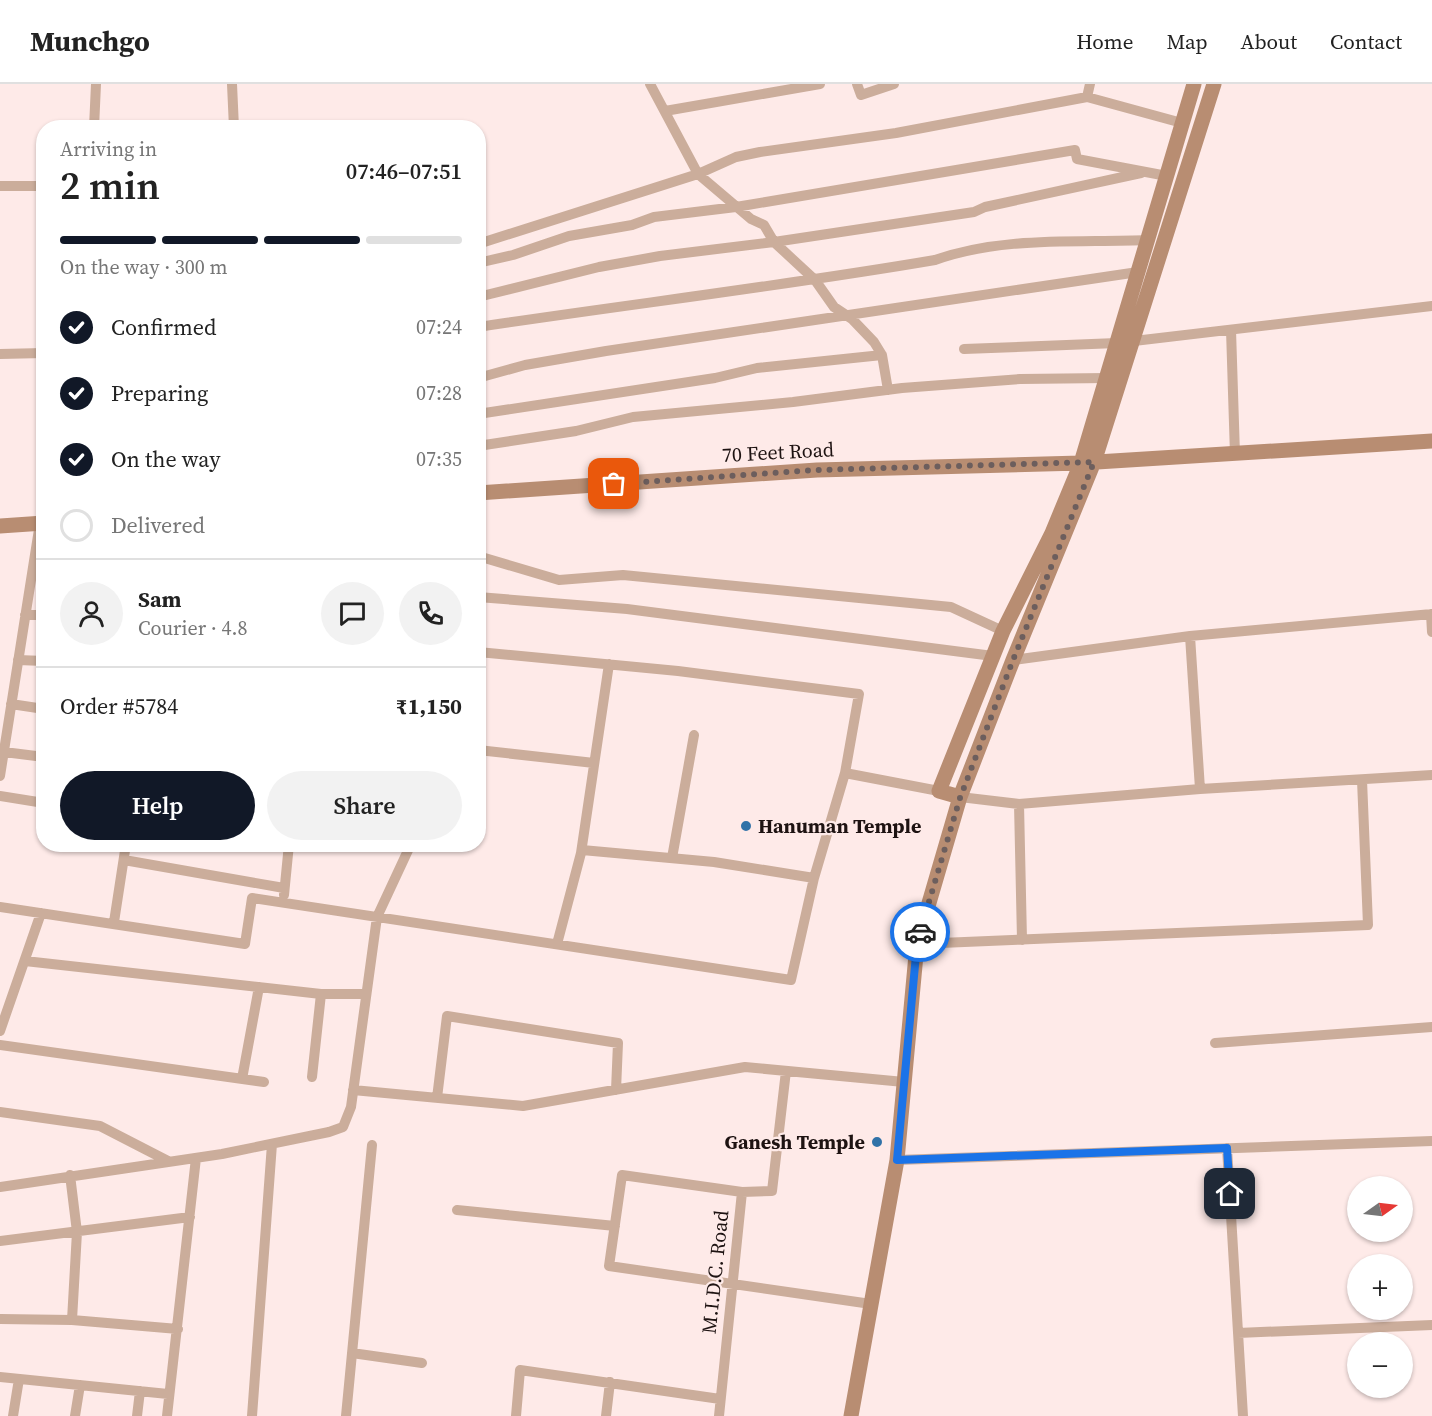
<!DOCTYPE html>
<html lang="en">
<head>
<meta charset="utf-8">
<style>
	body { margin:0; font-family:"Source Serif 4",serif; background:#f2f2f2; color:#222; height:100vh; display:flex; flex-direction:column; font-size:22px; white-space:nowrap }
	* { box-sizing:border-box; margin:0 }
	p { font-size:20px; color:#767676 }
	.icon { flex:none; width:33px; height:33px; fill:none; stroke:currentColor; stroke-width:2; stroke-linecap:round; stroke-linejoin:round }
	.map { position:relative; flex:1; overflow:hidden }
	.sheet { position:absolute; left:36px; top:36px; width:450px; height:732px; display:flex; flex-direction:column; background:#fff; border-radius:24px; box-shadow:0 2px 4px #0004 }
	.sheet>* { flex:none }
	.needle { width:39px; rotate:76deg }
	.fabs { position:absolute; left:1347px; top:1092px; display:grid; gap:12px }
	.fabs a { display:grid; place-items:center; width:66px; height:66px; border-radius:50%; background:#fff; box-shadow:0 2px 4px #0004; font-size:30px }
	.pin { position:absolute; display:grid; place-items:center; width:51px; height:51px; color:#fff; margin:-26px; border-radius:12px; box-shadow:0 3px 9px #0006 }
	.courier { position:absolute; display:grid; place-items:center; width:60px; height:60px; margin:-30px; border:4px solid #1a73e8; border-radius:50%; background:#fff; color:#222; box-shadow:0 2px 8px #0007 }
	.headline em { font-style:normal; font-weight:600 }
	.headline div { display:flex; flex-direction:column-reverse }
	.headline { display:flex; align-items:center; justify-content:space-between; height:102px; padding:0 24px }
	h1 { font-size:39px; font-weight:600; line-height:45px }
	.bar { display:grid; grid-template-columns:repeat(4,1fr); gap:9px 6px; align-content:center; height:72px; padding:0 24px }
	.bar i { height:8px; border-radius:4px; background:#e0e0e0 }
	.bar .current { background:#111827 }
	.bar p { grid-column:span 4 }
	.line { display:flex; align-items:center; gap:15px; padding:0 24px; border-top:2px solid #e0e0e0 }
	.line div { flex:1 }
	.round { display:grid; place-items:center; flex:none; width:63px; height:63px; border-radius:32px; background:#f2f2f2 }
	ol { padding:0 24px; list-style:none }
	li { display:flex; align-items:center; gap:18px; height:66px }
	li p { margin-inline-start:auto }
	li .icon { padding:6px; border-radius:50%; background:#111827; color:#fff; stroke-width:4 }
	li:last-child { color:#767676 }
	li i { width:33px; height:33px; border:3px solid #e0e0e0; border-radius:50% }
	.action { display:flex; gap:12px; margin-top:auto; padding:12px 24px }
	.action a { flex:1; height:69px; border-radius:36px; background:#111827; color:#fff; font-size:24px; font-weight:600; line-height:69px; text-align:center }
	.action a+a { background:#f2f2f2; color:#222 }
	header { display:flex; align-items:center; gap:36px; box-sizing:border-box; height:84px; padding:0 30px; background:#fff; border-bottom:2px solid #e0e0e0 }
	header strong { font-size:28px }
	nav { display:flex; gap:33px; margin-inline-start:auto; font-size:21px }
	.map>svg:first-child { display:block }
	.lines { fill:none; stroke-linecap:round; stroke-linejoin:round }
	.street { stroke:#cbad9b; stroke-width:10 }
	.secondary { stroke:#b88d72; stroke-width:15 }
	.done { stroke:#6c5e5d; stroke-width:6; stroke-dasharray:0 10.8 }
	.route { stroke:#1a73e8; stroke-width:8 }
	.poi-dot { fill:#3072a8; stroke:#feeae8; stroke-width:2 }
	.labels { text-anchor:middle; stroke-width:4.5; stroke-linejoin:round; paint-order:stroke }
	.street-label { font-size:20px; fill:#1e1312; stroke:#feeae8 }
	.poi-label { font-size:20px; font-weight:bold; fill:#1e1312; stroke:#feeae8; text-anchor:start }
</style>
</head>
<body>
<header>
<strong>Munchgo</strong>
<nav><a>Home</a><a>Map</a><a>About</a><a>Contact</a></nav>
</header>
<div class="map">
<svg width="1432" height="1332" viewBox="0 0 1432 1332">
	<rect width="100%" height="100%" fill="#feeae8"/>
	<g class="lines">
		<path class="street" d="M232,0l2,44
			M650,0l48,90 53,45 13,6 10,17 41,38 19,27 18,12 22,23 8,13 6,35
			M857,0l4,11 33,-11
			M1087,13l3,-13
			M665,27l155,-27
			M94,44l2,-44
			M0,102h44
			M478,160l220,-70 38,-17 24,-5 136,-19 191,-36 95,26
			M478,179l35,-8 56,-19 63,-11 22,-8 82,-10 339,-57 2,9 90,17
			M478,213l121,-30 61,-11 114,-14 200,-30 11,-5 156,-34
			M478,243c153,-23 305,-41 457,-67 67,-24 142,-17 213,-20
			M1231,246l4,125
			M964,265l153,-6 315,-37
			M0,270l44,-1
			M478,294l47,-13 81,-14 532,-79
			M478,330l237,-36 42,-10 125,-13
			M478,362l98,-15 57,-14 160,-15 109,-14 118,-9 87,-1
			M478,472l81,24 64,-5 328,32 52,24
			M478,513l149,12 366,47
			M1431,530l1,18
			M25,531h19
			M1190,552l10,153
			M478,568l200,19 181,23 -14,79 94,18
			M18,576l26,1
			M1013,576l177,-24 242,-22
			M11,620l33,5
			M478,666l116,13
			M4,668l40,5
			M0,692l40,-253
			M0,712l44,7
			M960,713l59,7 181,-15 232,-14
			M1019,720l3,136
			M672,774l22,-123
			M124,776l160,28
			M814,794l31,-105
			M284,811l5,-51
			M0,823l245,37 7,-46 539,82 23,-102 -100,-16 -132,-12
			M114,838l12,-78
			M557,860l24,-91 28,-189
			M917,860l451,-19 -6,-145
			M25,877l296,33 -9,83
			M321,910h45
			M0,947l41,-118
			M1215,959l217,-16
			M0,961l264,37
			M242,995l17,-92
			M353,1006l170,16 222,-39 159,15
			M437,1014l10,-82 171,27 -2,47
			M0,1028l100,14 68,35
			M1227,1064l16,268
			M897,1076l535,-19
			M0,1103l222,-33 107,-22 14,-5 8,-20 26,-190 34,-73
			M742,1108l-120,-17 -13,91 262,38
			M457,1126l158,16
			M0,1157l190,-24
			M0,1235l72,1 5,-88 -7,-57
			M72,1236l106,9
			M1238,1249l194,-8
			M352,1269l70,10
			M0,1293l168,17
			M13,1332l6,-37
			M75,1332l5,-31
			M137,1332l3,-25
			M167,1332l29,-258
			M252,1332l20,-272
			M346,1332l26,-271
			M516,1332l4,-46 200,29
			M606,1332l4,-34
			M719,1332l23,-224 30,-1 14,-120"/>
		<path class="secondary" d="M478,409l339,-23 264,-7 351,-22
			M0,442l44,-3
			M960,713l-21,-6 64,-160 49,-98 29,-70 113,-379
			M851,1332l46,-256 20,-216 43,-147 53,-137 81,-198 120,-378"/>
	</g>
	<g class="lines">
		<path class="done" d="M614,400l203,-14 277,-8 -81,198 -53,138 -40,134"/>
		<path class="route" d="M920,848l-3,12 -20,216 330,-12 3,46"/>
	</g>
	<g class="poi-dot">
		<circle cx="746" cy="742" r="6"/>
		<circle cx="877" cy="1058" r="6"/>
	</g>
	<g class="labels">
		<g class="street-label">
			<text transform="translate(778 368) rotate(-3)" y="7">70 Feet Road</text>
			<text transform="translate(715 1188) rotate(-84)" y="7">M.I.D.C. Road</text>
		</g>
		<g class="poi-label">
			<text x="758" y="749">Hanuman Temple</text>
			<text x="865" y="1065" text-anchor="end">Ganesh Temple</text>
		</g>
	</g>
</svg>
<div class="fabs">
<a><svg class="needle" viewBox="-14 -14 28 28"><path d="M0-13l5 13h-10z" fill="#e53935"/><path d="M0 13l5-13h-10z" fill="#767676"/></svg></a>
<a>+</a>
<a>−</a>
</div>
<div class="pin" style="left:614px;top:400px;background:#ea580c"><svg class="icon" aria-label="bag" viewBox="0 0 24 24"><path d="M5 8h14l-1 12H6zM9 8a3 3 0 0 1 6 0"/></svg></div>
<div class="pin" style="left:1230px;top:1110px;background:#1f2937"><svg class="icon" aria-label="home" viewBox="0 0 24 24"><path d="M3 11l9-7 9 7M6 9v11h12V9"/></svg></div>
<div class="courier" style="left:920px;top:848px"><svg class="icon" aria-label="car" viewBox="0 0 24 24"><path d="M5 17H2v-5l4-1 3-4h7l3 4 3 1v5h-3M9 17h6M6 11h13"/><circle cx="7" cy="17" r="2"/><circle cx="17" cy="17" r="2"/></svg></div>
<section class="sheet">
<div class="headline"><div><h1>2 min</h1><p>Arriving in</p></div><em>07:46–07:51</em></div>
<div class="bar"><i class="current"></i><i class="current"></i><i class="current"></i><i></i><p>On the way · 300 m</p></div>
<ol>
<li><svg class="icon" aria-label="check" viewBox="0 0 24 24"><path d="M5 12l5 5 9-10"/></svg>Confirmed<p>07:24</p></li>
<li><svg class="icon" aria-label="check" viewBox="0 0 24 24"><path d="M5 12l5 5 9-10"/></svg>Preparing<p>07:28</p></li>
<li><svg class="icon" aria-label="check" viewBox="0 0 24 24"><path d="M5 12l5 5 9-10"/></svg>On the way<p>07:35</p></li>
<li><i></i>Delivered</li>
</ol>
<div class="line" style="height:108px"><a class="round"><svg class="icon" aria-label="person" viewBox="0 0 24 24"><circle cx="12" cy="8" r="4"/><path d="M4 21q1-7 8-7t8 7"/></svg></a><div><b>Sam</b><p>Courier · 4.8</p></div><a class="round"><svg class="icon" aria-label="chat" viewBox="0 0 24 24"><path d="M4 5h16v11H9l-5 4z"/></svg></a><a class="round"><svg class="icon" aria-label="phone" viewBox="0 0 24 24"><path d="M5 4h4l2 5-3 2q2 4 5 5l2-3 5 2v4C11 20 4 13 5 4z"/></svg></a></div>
<div class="line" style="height:78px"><div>Order #5784</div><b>₹1,150</b></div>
<div class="action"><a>Help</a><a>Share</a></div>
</section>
</div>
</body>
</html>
